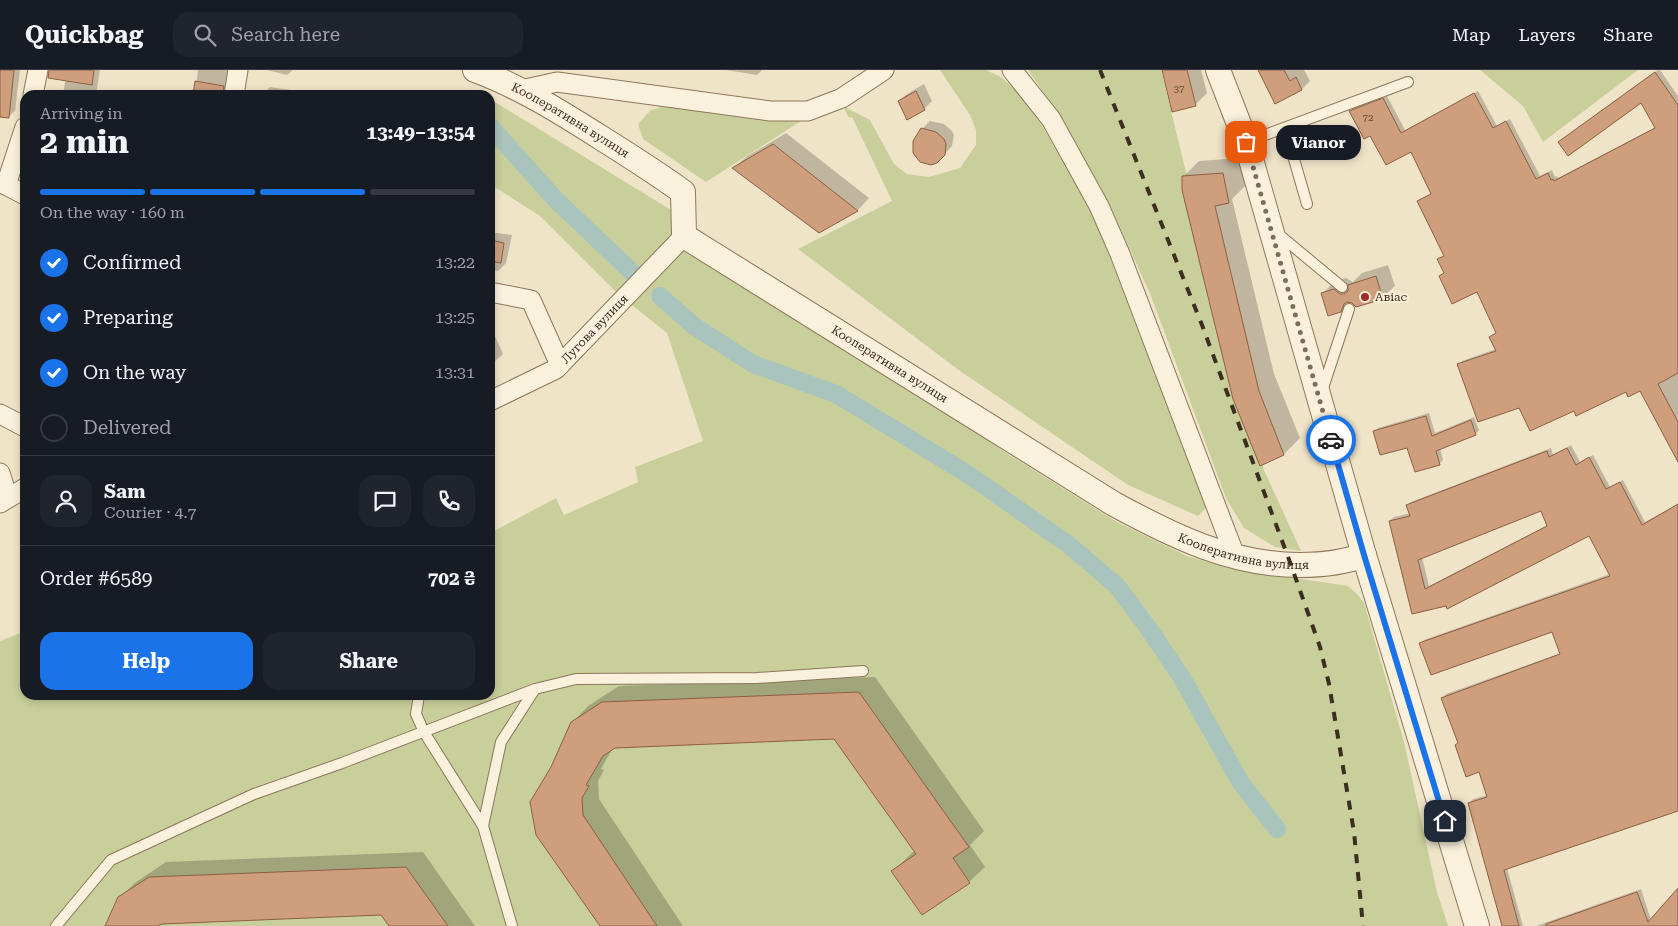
<!DOCTYPE html>
<html lang="en">
<head>
<meta charset="utf-8">
<style>
	body { margin:0; font-family:"Roboto Serif",serif; background:#20242c; color:#f1f3f6; height:100vh; display:flex; flex-direction:column; font-size:19px; white-space:nowrap }
	* { box-sizing:border-box; margin:0 }
	p { font-size:16px; color:#9ea1a6 }
	.icon { flex:none; width:28px; height:28px; fill:none; stroke:currentColor; stroke-width:2; stroke-linecap:round; stroke-linejoin:round }
	.map { position:relative; flex:1; overflow:hidden }
	.side { position:absolute; left:20px; top:20px; width:475px; height:610px; display:flex; flex-direction:column; background:#171b24; border-radius:15px; box-shadow:0 2px 8px #0003 }
	.side>* { flex:none }
	.pin { position:absolute; display:grid; place-items:center; width:42px; height:42px; color:#fff; margin:-21px; border-radius:10px; box-shadow:0 2px 8px #0006 }
	.courier { position:absolute; display:grid; place-items:center; width:50px; height:50px; margin:-25px; border:4px solid #1a73e8; border-radius:50%; background:#fff; color:#222; box-shadow:0 1px 6px #0007 }
	.bubble { position:absolute; height:35px; border-radius:15px; background:#171b24; box-shadow:0 2px 8px #0003; font-size:16px; font-weight:700; line-height:35px; text-align:center }
	.summary em { font-style:normal; font-weight:700 }
	.summary div { display:flex; flex-direction:column-reverse }
	.summary { display:flex; align-items:center; justify-content:space-between; height:85px; padding:0 20px }
	h1 { font-size:32px; font-weight:700; line-height:38px }
	.bar { display:grid; grid-template-columns:repeat(4,1fr); gap:8px 5px; align-content:center; height:60px; padding:0 20px }
	.bar i { height:6px; border-radius:4px; background:#363941 }
	.bar .current { background:#1a73e8 }
	.bar p { grid-column:span 4 }
	.line { display:flex; align-items:center; gap:12px; padding:0 20px; border-top:1px solid #363941 }
	.line div { flex:1 }
	.round { display:grid; place-items:center; flex:none; width:52px; height:52px; border-radius:15px; background:#20242c }
	ol { padding:0 20px; list-style:none }
	li { display:flex; align-items:center; gap:15px; height:55px }
	li p { margin-inline-start:auto }
	li .icon { padding:5px; border-radius:50%; background:#1a73e8; color:#fff; stroke-width:4 }
	li:last-child { color:#9ea1a6 }
	li i { width:28px; height:28px; border:2px solid #363941; border-radius:50% }
	.cta { display:flex; gap:10px; margin-top:auto; padding:10px 20px }
	.cta a { flex:1; height:58px; border-radius:15px; background:#1a73e8; color:#fff; font-size:20px; font-weight:700; line-height:58px; text-align:center }
	.cta a+a { background:#20242c; color:#f1f3f6 }
	header { display:flex; align-items:center; gap:30px; box-sizing:border-box; height:70px; padding:0 25px; background:#171b24; border-bottom:1px solid #363941 }
	header strong { font-size:24px }
	nav { display:flex; gap:28px; margin-inline-start:auto; font-size:18px }
	.search { width:350px; height:45px; background:#20242c; display:flex; align-items:center; gap:12px; box-sizing:border-box; padding:0 18px; border-radius:15px; color:#9ea1a6; font-size:19px }
	.map>svg:first-child { display:block }
	.green { fill:#c9cf9b }
	.shadow { fill:#0003; fill-rule:evenodd }
	.lines { fill:none; stroke-linecap:round; stroke-linejoin:round }
	.canal { stroke:#a9c4bc; stroke-width:18 }
	.building { fill:#cf9f7d; stroke:#8d5f41; fill-rule:evenodd }
	.service-casing { stroke:#8d765c; stroke-width:12 }
	.minor-casing { stroke:#8d765c; stroke-width:21 }
	.tertiary-casing { stroke:#8d765c; stroke-width:26 }
	.service { stroke:#faf1dc; stroke-width:10 }
	.minor { stroke:#faf1dc; stroke-width:19 }
	.tertiary { stroke:#faf1dc; stroke-width:24 }
	.rail { stroke:#3d2e20; stroke-width:4; stroke-dasharray:9 9; stroke-linecap:butt }
	.done { stroke:#7c6e5b; stroke-width:5; stroke-dasharray:0 9 }
	.route { stroke:#1a73e8; stroke-width:6 }
	.poi-dot { fill:#9e2a2b; stroke:#f7eed8; stroke-width:2 }
	.labels { text-anchor:middle; stroke-width:4; stroke-linejoin:round; paint-order:stroke }
	.number-label { font-size:10px; fill:#624a37 }
	.street-label { font-size:12px; fill:#3d2e20; stroke:#f7eed8 }
	.poi-label { font-size:12px; fill:#3d2e20; stroke:#f7eed8; text-anchor:start }
</style>
</head>
<body>
<header>
<strong>Quickbag</strong>
<div class="search"><svg class="icon" aria-label="search" viewBox="0 0 24 24"><circle cx="10" cy="10" r="6"/><path d="M15 15l6 6"/></svg>Search here</div>
<nav><a>Map</a><a>Layers</a><a>Share</a></nav>
</header>
<div class="map">
<svg width="1678" height="856" viewBox="0 0 1678 856">
	<rect width="100%" height="100%" fill="#f0e4c8"/>
	<path class="green" d="M940,0h46l15,7 22,20 19,28 54,96 111,286 -9,9 -70,-31 -168,-114 -162,-122 94,-48 -40,-84 -3,1 -6,-12 27,14 24,44 13,10 22,3 31,-9 16,-23v-15l-6,-15z
		M1028,0h133l26,106 52,225 25,69 37,81 -26,-4 -31,-19 -18,-30 -75,-202 -42,-93 -43,-78z
		M1480,0h158l-95,72 -20,-36z
		M490,29l186,114 211,152 113,84 117,73 70,34 42,12 119,18 9,8 7,9 40,139 33,150 11,34h-1448v-285l25,-10v64h465v-180l4,16 62,-33 8,17 74,-33 -3,-15 68,-26 -36,-108 -49,-39 -78,-78 -50,-32z
		M668,34l133,17 -95,61 -63,-43 -5,-15 12,-13z"/>
	<path class="shadow" d="M0,0h20l-5,41 -8,7 -7,-1z
		M67,0h33l-4,25h-33z
		M198,0h31l-4,25h-34l1,-5 4,-3z
		M267,0h26l-6,5z
		M726,0h36l-5,5z
		M1165,0h36l6,23 -12,12z
		M1259,0h45l6,11 -8,8 -26,13z
		M1658,0h2l18,26v364l-37,-71 -15,1 -52,19 -54,-3 -62,-42 4,-3 34,-12 -5,-12 6,-5 -20,-42 -37,-14 5,-4 -6,-12 6,-5 -26,-54 13,-8 -21,-43 -41,-16 -19,-23 3,-3 33,-12 18,34 73,-39 19,35 13,-7 30,57 12,-6 3,7 2,-1 1,2 98,-51 -14,-26 -79,38z
		M924,14l8,17 -8,8 -25,-8 8,-7z
		M270,17l28,4 -1,2 6,2h-41z
		M930,51l14,3 8,7 2,4 -2,11 -11,12 -19,-29z
		M786,63l83,65 -11,12 -38,21 -86,-63 12,-11z
		M1239,88l6,28 -13,13 42,175 26,64 -16,16 -23,10 -78,-287 16,-16z
		M490,162l22,3 -6,28 -8,8 -8,-1z
		M1388,195l7,21 -13,12 -32,3 -10,10 -17,-18 12,-12 11,-3 7,4 9,-9z
		M494,264l9,20 -8,7 -5,3v-28z
		M1429,343l6,20 39,-16 5,13 -3,4 -36,14 3,12 -4,4 -31,-18 -33,-14 3,-4z
		M1571,375l9,17 13,-7 17,32 13,-7 22,42 33,-18v306l-171,58 16,58h-20l-34,-123 4,-4 15,-4 -8,-25 -24,-25 3,-3 -17,-44 4,-4 115,-41 -8,-22 -132,13 3,-4 186,-66 -21,-40 -142,70 -35,9 -22,-92 4,-4 17,-4 -3,-8 3,-3 140,-54 2,7zM1541,440l7,15 -119,61 -7,-29z
		M875,607l109,154 -14,14 15,22 -16,15 -76,-11 22,-21 -80,-112 -222,10 -12,21 3,1 -6,11 1,18 84,127h-81l-50,-158 20,-45 16,-17 31,-20z
		M423,782l52,74h-84l-9,-13 -222,10 -1,3h-52l12,-28 17,-16 30,-20z
		M1641,819l10,31 27,-31v37h-142z"/>
	<g class="lines">
		<path class="canal" d="M490,56l65,73 79,75
			M660,226l34,30 59,38 83,30 133,81 100,70 48,41 32,43 33,49 59,105 36,46"/>
	</g>
	<path class="building" d="M0,0h14l-5,48 -9,-1z
		M49,0h45l-2,15 -44,-7z
		M1162,0h25l9,36 -24,6z
		M1258,0h26l6,11 6,-4 6,13 -27,14z
		M1655,2l23,33v268l-20,11 20,38v40l-38,-71 -12,6 -2,-5 -50,24 -2,-5 -44,20 -11,-23 -41,14 -21,-58 39,-13 -7,-14 7,-4 -19,-41 -25,12 -13,-28 5,-3 -7,-14 7,-3 -27,-55 14,-7 -20,-42 -25,13 -16,-29 -6,3 -15,-28 34,-13 18,35 73,-40 19,35 13,-7 30,58 12,-6 3,7 2,-1 1,2 101,-53 -14,-25 -73,53 -10,-14z
		M195,11l29,5 -1,9h-30z
		M916,21l9,19 -18,10 -9,-19z
		M921,58l15,4 8,7 2,5 -1,11 -8,8 -6,2 -11,-3 -7,-9v-12z
		M773,74l85,67 -39,22 -87,-65z
		M1223,103l6,30 -14,3 44,185 25,64 -24,11 -27,-67 -51,-209v-14z
		M490,170l14,3 -3,20 -11,-2z
		M1376,206l7,23 -27,8 -4,-4 -5,-1 -3,2 -3,8 -13,4 -7,-23 13,-4 6,5h4l4,-3v-6z
		M1426,346l6,20 39,-16 5,15 -40,16 4,14 -25,7 -8,-24 -27,7 -7,-24z
		M1567,378l9,17 13,-8 17,32 14,-7 22,43 36,-21v307l-174,59 15,56h-17l-34,-123 19,-6 -8,-25 -13,5 -11,-32 3,-2 -17,-45 119,-44 -8,-22 -121,43 -12,-32 191,-67 -21,-40 -142,73 -1,-3 -34,8 -23,-93 21,-5 -4,-11 141,-54 2,6zM1541,441l6,15 -122,63 -7,-29z
		M859,622l110,155 -16,11 17,25 -48,32 -31,-44 25,-17 -82,-115 -219,9 -12,8 -17,29 3,1 -7,12 1,17 74,111h-57l-64,-91 -6,-33 21,-35 20,-45 31,-20z
		M406,797l42,59h-59l-8,-11 -219,9 -4,2h-53l13,-29 31,-20z
		M1678,818v38h-132v-2l91,-32 11,30z"/>
	<g class="lines">
		<g class="service-casing">
			<path id="service" d="M1285,58l22,76
				M1246,72l162,-60
				M1277,163l65,54
				M1322,321l27,-82
				M419,625l-3,19 8,18 59,94 29,100
				M483,756l18,-84 34,-53
				M56,856l55,-66 143,-66 88,-31 193,-74 41,-10 181,-1 106,-7"/>
		</g>
		<g class="minor-casing">
			<g id="minor">
				<path d="M1012,0l39,49 48,87 21,48 115,302"/>
				<path d="M521,20l36,-8 213,29h38l34,-13 42,-28"/>
				<path d="M33,25l5,-25"/>
				<path d="M234,25l4,-25"/>
				<path d="M0,113l6,2 19,10"/>
				<path d="M6,115l19,-58"/>
				<path d="M490,222l41,8 29,65"/>
				<path id="s1" d="M490,331l66,-32 128,-133"/>
				<path d="M0,344l25,13"/>
				<path d="M0,403l8,25"/>
				<path d="M0,433l25,-15"/>
			</g>
		</g>
		<g class="tertiary-casing">
			<g id="tertiary">
				<path id="s2" d="M475,0c46,17 87,43 128,69 27,17 54,34 80,53l1,44 430,268c59,32 117,61 186,61 23,0 43,-2 64,-10"/>
				<path d="M1218,0l28,72 118,413 113,371"/>
			</g>
		</g>
		<use href="#service" class="service"/>
		<use href="#minor" class="minor"/>
		<use href="#tertiary" class="tertiary"/>
		<path class="rail" d="M1100,0l102,255 89,240 29,82 9,37 25,148 9,94"/>
	</g>
	<g class="lines">
		<path class="done" d="M1246,72l85,298"/>
		<path class="route" d="M1331,370l33,115 81,266"/>
	</g>
	<circle class="poi-dot" cx="1365" cy="227" r="5"/>
	<g class="labels">
		<g class="number-label">
			<text x="1179" y="22">37</text>
			<text x="1368" y="51">72</text>
		</g>
		<g class="street-label">
			<text dy="4" stroke="none"><textPath href="#s2" startOffset="108">Кооперативна вулиця</textPath></text>
			<text dy="4" stroke="none"><textPath href="#s1" startOffset="129">Лугова вулиця</textPath></text>
			<text dy="4" stroke="none"><textPath href="#s2" startOffset="528">Кооперативна вулиця</textPath></text>
			<text dy="4" stroke="none"><textPath href="#s2" startOffset="932">Кооперативна вулиця</textPath></text>
		</g>
		<g class="poi-label">
			<text x="1375" y="231">Авіас</text>
		</g>
	</g>
</svg>
<div class="pin" style="left:1246px;top:72px;background:#ea580c"><svg class="icon" aria-label="bag" viewBox="0 0 24 24"><path d="M5 8h14l-1 12H6zM9 8a3 3 0 0 1 6 0"/></svg></div>
<div class="pin" style="left:1445px;top:751px;background:#1f2937"><svg class="icon" aria-label="home" viewBox="0 0 24 24"><path d="M3 11l9-7 9 7M6 9v11h12V9"/></svg></div>
<div class="courier" style="left:1331px;top:370px"><svg class="icon" aria-label="car" viewBox="0 0 24 24"><path d="M5 17H2v-5l4-1 3-4h7l3 4 3 1v5h-3M9 17h6M6 11h13"/><circle cx="7" cy="17" r="2"/><circle cx="17" cy="17" r="2"/></svg></div>
<div class="bubble" style="left:1276px;top:55px;width:85px">Vianor</div>
<section class="side">
<div class="summary"><div><h1>2 min</h1><p>Arriving in</p></div><em>13:49–13:54</em></div>
<div class="bar"><i class="current"></i><i class="current"></i><i class="current"></i><i></i><p>On the way · 160 m</p></div>
<ol>
<li><svg class="icon" aria-label="check" viewBox="0 0 24 24"><path d="M5 12l5 5 9-10"/></svg>Confirmed<p>13:22</p></li>
<li><svg class="icon" aria-label="check" viewBox="0 0 24 24"><path d="M5 12l5 5 9-10"/></svg>Preparing<p>13:25</p></li>
<li><svg class="icon" aria-label="check" viewBox="0 0 24 24"><path d="M5 12l5 5 9-10"/></svg>On the way<p>13:31</p></li>
<li><i></i>Delivered</li>
</ol>
<div class="line" style="height:90px"><a class="round"><svg class="icon" aria-label="person" viewBox="0 0 24 24"><circle cx="12" cy="8" r="4"/><path d="M4 21q1-7 8-7t8 7"/></svg></a><div><b>Sam</b><p>Courier · 4.7</p></div><a class="round"><svg class="icon" aria-label="chat" viewBox="0 0 24 24"><path d="M4 5h16v11H9l-5 4z"/></svg></a><a class="round"><svg class="icon" aria-label="phone" viewBox="0 0 24 24"><path d="M5 4h4l2 5-3 2q2 4 5 5l2-3 5 2v4C11 20 4 13 5 4z"/></svg></a></div>
<div class="line" style="height:65px"><div>Order #6589</div><b>702 ₴</b></div>
<div class="cta"><a>Help</a><a>Share</a></div>
</section>
</div>
</body>
</html>
